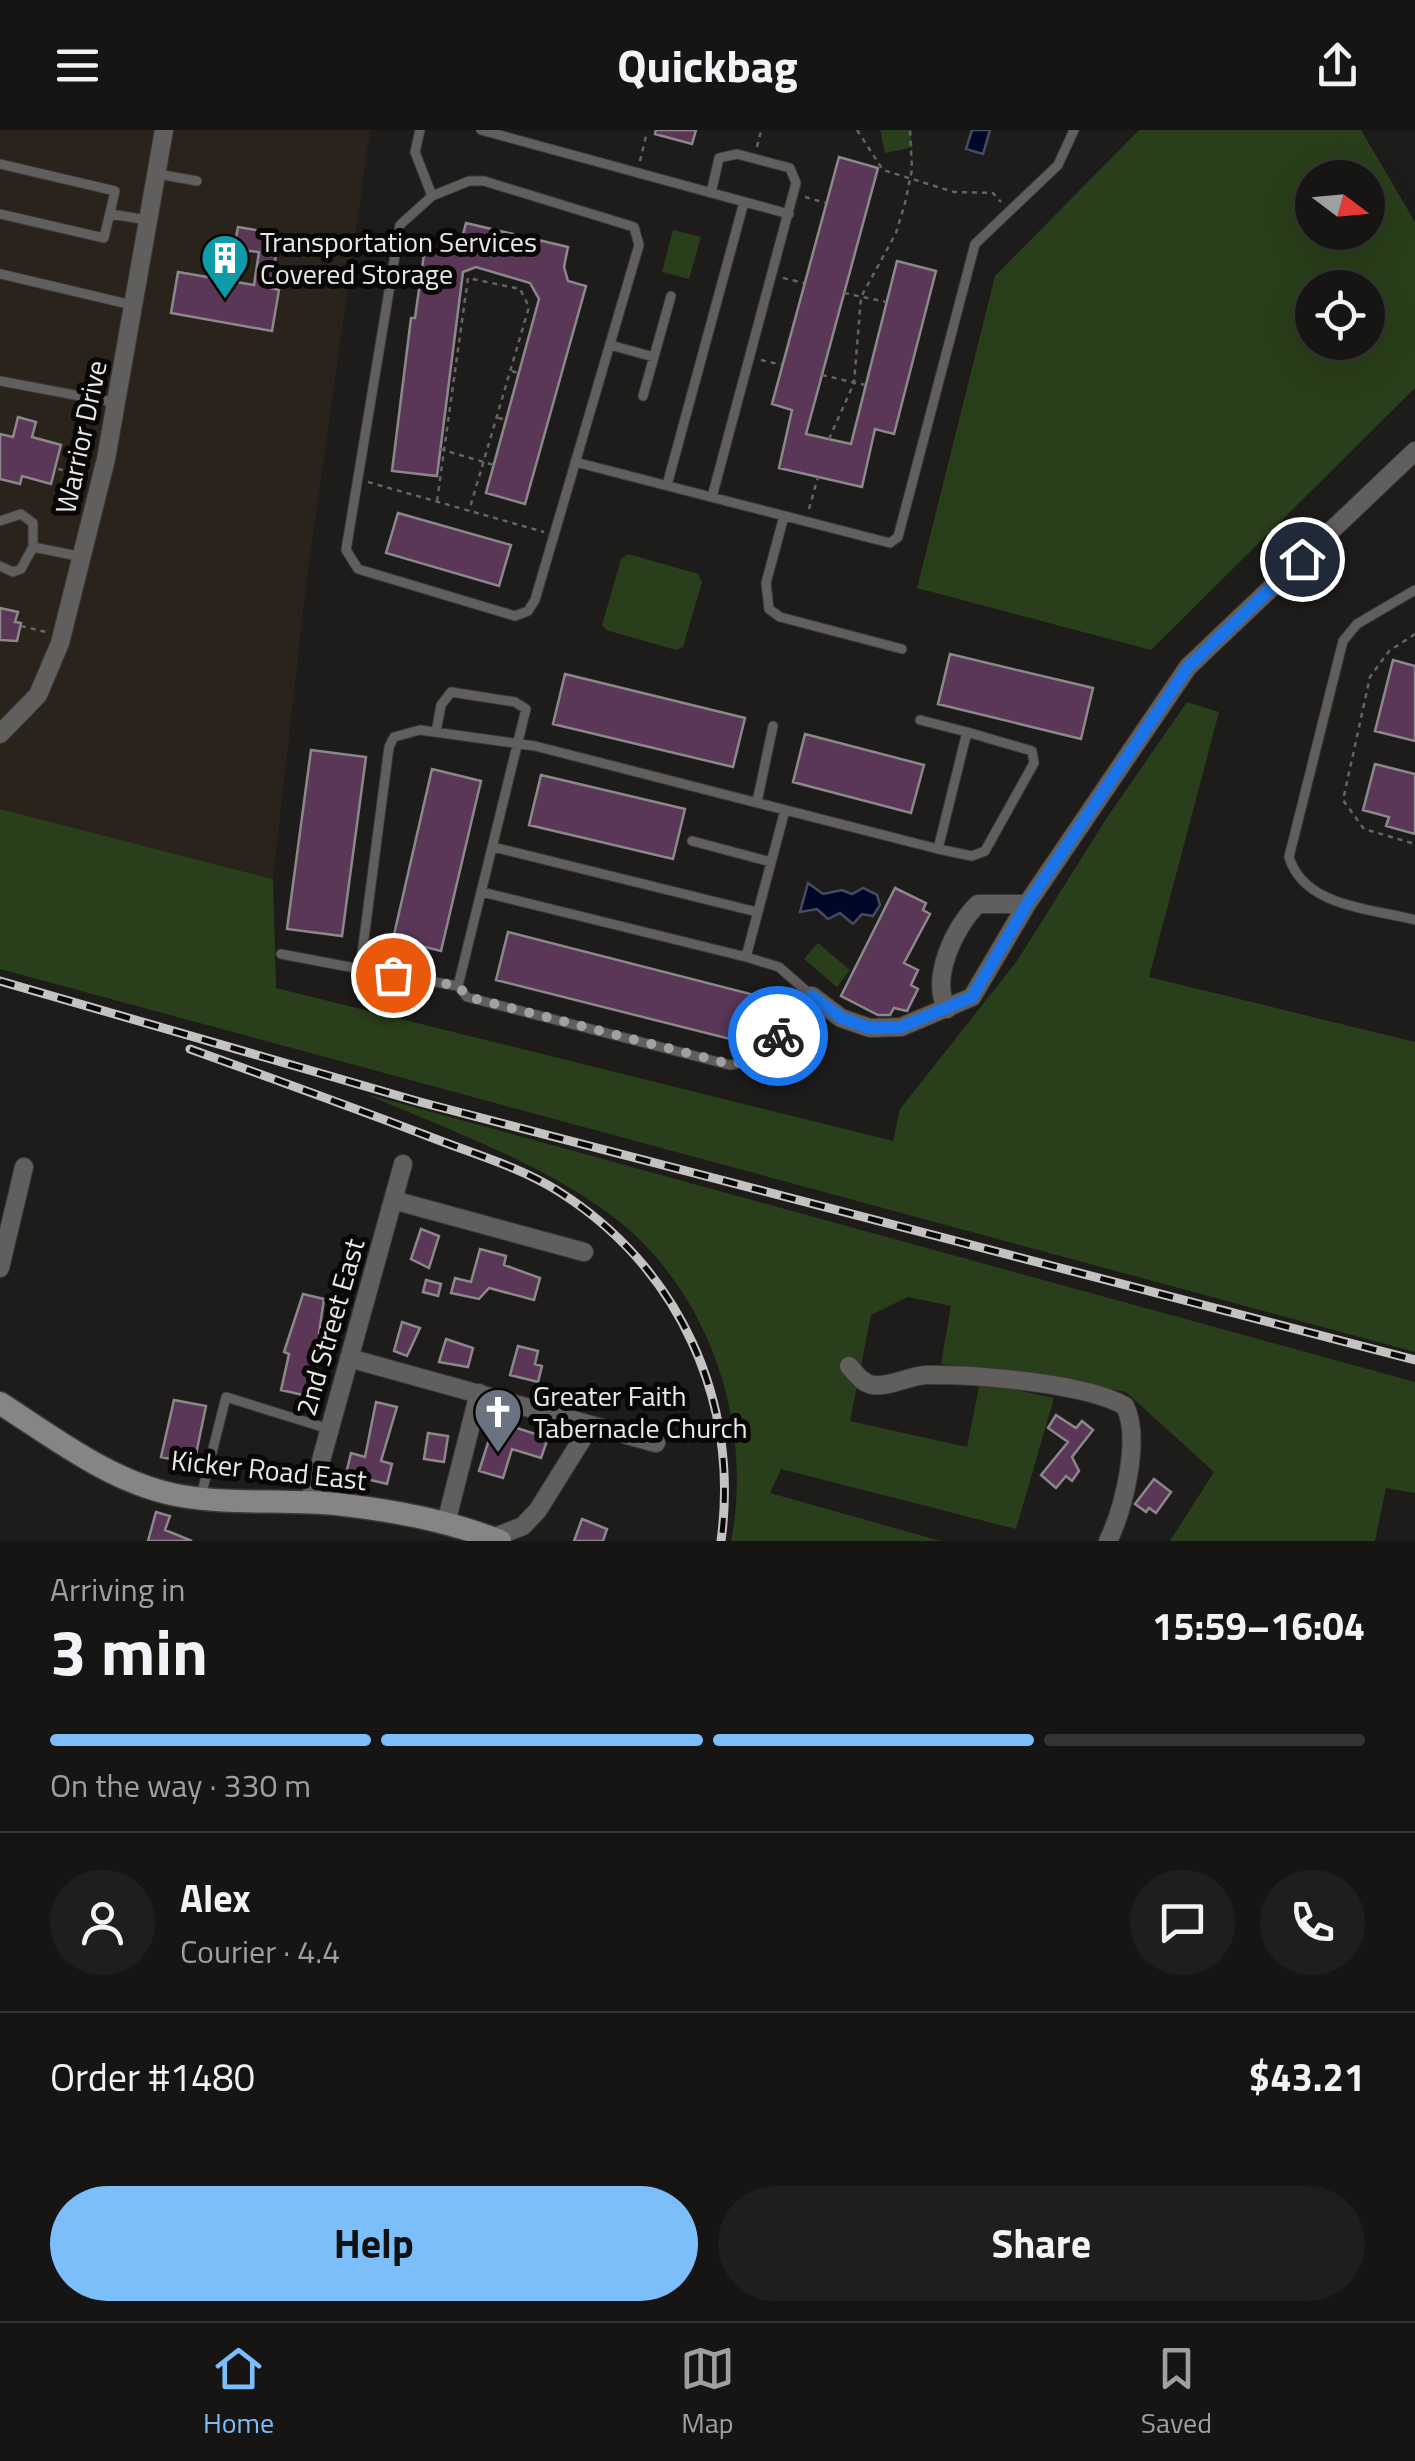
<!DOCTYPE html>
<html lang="en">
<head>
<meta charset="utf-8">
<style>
	body { margin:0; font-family:"Titillium Web",sans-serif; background:#1f1e1d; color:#f1f3f6; height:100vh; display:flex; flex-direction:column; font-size:38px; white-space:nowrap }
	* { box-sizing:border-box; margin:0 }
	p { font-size:32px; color:#9e9fa0 }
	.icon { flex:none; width:55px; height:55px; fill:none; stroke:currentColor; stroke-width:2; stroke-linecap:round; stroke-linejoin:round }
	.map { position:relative; height:1411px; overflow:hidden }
	.panel { display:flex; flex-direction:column; background:#161514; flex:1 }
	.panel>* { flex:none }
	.needle { width:65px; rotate:106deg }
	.buttons { position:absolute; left:1295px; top:30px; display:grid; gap:20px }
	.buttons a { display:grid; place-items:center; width:90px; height:90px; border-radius:50%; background:#161514; box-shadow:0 10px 40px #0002,0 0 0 2px #353434; font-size:50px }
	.pin { position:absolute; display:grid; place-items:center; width:85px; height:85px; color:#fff; margin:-42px; border:5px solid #fff; border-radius:50%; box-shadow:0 2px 10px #0007 }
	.courier { position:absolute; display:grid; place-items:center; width:100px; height:100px; margin:-50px; border:8px solid #1a73e8; border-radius:50%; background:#fff; color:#222; box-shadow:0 2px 12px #0007 }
	.head em { font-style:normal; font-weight:700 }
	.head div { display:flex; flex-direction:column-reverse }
	.head { display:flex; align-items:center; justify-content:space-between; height:170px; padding:0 50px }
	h1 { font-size:65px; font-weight:700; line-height:75px }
	.bar { display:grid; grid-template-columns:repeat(4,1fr); gap:15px 10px; align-content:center; height:120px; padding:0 50px }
	.bar i { height:12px; border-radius:8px; background:#353434 }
	.bar .current { background:#7cbef9 }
	.bar p { grid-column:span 4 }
	.line { display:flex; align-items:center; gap:25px; padding:0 50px; border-top:2px solid #353434 }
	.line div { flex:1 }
	.round { display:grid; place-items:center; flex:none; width:105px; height:105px; border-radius:52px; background:#1f1e1d }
	.action { display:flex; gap:20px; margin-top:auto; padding:20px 50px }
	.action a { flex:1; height:115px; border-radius:60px; background:#7cbef9; color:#111; font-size:40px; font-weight:700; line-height:115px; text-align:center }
	.action a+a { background:#1f1e1d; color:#f1f3f6 }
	header { display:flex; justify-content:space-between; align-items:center; height:130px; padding:0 50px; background:#161514; font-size:45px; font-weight:700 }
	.dock { display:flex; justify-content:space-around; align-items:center; height:140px; border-top:2px solid #353434; background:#161514; font-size:28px; color:#9e9fa0 }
	.dock a { display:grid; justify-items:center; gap:5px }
	.dock .current { color:#7cbef9 }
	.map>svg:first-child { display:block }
	.built { fill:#29231c }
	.green { fill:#293e1a; fill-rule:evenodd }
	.water { fill:#000827; stroke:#464b61; stroke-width:2.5 }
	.building { fill:#5a3757; stroke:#8b888b; stroke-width:2.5 }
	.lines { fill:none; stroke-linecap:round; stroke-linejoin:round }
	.service-casing { stroke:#3b3937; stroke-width:11 }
	.minor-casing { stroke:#3b3937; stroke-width:20 }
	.secondary-casing { stroke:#3b3937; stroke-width:25 }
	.path { stroke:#666463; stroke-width:2.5; stroke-dasharray:5 5; stroke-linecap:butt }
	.service { stroke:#605f5e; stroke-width:9 }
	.minor { stroke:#605f5e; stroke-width:18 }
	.secondary { stroke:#878584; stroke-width:22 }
	.rail-casing { stroke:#c5c3c2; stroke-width:9 }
	.rail { stroke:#080706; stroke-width:5; stroke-dasharray:15; stroke-linecap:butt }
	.done { stroke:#a3a19f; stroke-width:10; stroke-dasharray:0 18 }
	.route { stroke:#1a73e8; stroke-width:12 }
	.labels { text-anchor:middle; stroke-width:10; stroke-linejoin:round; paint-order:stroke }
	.poi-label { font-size:28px; fill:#eae8e7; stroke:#080706; text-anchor:start }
	.street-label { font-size:28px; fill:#eae8e7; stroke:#080706 }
</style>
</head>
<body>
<header><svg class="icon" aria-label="menu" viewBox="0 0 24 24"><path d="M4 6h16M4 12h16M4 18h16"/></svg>Quickbag<svg class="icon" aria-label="share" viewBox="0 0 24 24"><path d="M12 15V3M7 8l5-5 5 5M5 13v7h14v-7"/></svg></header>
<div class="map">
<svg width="1415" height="1411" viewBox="0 0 1415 1411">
	<rect width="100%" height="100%" fill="#1e1c1a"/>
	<path class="built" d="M0,0h370l-64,456 -33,293 -273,-70z"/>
	<path class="green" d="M880,0h29l4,17 -28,6z
		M1139,0h222l54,92v166l-264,262 -234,-62 78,-312zM1312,48h56v54h-56zM1312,158h56v54h-56z
		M673,100l28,7 -12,42 -27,-7z
		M628,424l70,20 4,8 -19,65 -7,3 -70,-20 -4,-5 19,-66z
		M1187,572l32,10 -70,265 266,65v310l-1415,-383v-160l273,70 3,109 617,153 7,-32 117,-148 89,-142z
		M818,813l32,27 -13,17 -33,-28z
		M366,964l1049,288v111l-29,-5 -11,53h-205l44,-69 -88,-80 -108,-21 -77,-7 10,-58 -43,-9 -37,18 -21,106 117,26 13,-65 74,16 -38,131 -235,-60 -11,24 171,48h-210c23,-118 -22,-252 -120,-326 -73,-54 -163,-85 -245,-121z"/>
	<path class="water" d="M972,0h18l-7,24 -17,-5z
		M808,753l15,11 19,-4 10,4 11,-6 14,7 3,10 -7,11 -11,-2 -9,10 -13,-11 -12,6 -11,-10 -17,3z"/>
	<path class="building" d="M656,0h40l-4,14 -37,-10z
		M839,27l39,11 -72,266 45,10 46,-183 39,10 -42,163 -19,-5 -13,58 -83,-19 13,-58 -20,-6z
		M466,93l102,24 -4,20 4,14 18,5 -61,218 -39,-11 53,-194 -9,-16 -54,-16 -13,5 -26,204 -45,-5 19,-153h4l10,-71 19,3 18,-12z
		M238,97l42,7 -10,54 9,2 -7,41 -101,-18 7,-41 76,13 5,-33 -25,-3z
		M18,287l18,5 -4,15 29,8 -10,39 -29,-8 -2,8 -20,-5v-45l13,3z
		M398,383l113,32 -12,41 -113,-33z
		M0,478l18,4 -3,10 6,1 -4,18 -17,-1z
		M950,524l143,34 -12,51 -143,-35z
		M1393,530l22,6v75l-40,-10z
		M565,544l180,44 -12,49 -180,-43z
		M805,604l119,31 -13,48 -118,-31z
		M311,620l55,7 -24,179 -55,-7z
		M1375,634l40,10v60l-29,-8 3,-9 -26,-7z
		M432,639l49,12 -40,170 -48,-12z
		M541,645l144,34 -12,50 -144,-34z
		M895,758l31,15 -3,7 7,4 -26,49 14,7 -7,15 7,4 -11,22 -13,-3 -4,7h-12l-37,-19z
		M508,802l258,66 -12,47 -258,-65z
		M421,1099l18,7 -10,32 -18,-9z
		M480,1119l26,7 -2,9 36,13 -6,22 -45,-12 -10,11 -28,-6 4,-15 16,4z
		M426,1150l15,4 -3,12 -15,-4z
		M303,1164l21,5 -5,34 4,10 -7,25 1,9 4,1 -9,19 -31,-7 8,-36 -5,-2z
		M402,1192l18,6 -13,28 -13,-5z
		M446,1209l27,9 -5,19 -29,-5z
		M518,1216l20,5 -3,13 7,2 -4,16 -28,-7z
		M174,1270l32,6 -12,58 -33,-7z
		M376,1272l21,5 -16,54 11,3 -5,20 -41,-10 5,-21 14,4z
		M1056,1285l20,13 6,-7 11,9 -21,27 7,14 -7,10 -6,-5 -10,12 -15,-13 27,-33 -20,-14z
		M495,1291l53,17 -7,20 -29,-9 -9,29 -24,-7z
		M428,1303l20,3 -4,26 -20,-3z
		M1154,1349l17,13 -15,21 -7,-5 -3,4 -11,-8z
		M156,1382l14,4 -5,14 27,11h-44z
		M582,1389l25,10 -4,12h-29z"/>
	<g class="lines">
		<g class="service-casing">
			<path id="service" d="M420,0l-5,22 17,44
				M481,0l308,84
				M0,34l115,27 -11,47 -104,-24
				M158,44l39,7
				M469,51h15l150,46 5,18 -104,355 -7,11 -13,5 -157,-47 -12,-19 54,-325 32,-29z
				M711,63l8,-35 18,-4 53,14 6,15 -84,314
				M110,84l38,6
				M1,144l131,31
				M610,215l44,12
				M0,251l117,22
				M643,266l28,-100
				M575,332l315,81 8,-6 77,-293 83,-79 16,-35
				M667,355l77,-283
				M784,386l-18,67 3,26 11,8 122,32
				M0,391l21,-7 12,9v24l-12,22 -8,3 -13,-6
				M33,417l50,10
				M1415,460l-58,34 -14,17 -54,216c15,50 81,51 126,63
				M920,590l47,12
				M436,602l5,-27 10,-13 64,10 11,7 -68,277
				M757,672l16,-76
				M785,680l-39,147 33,10 33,29 -61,65 -21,4 -263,-68 -9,-11 -98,-17 29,-222 5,-10 26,-7 115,16 403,103 34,7 13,-5 49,-88 -2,-12 -65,-19 -29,117
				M692,711l79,21
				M493,717l264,65
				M482,762l264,65
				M281,824l79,15
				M201,1366l25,-99 103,32"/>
		</g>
		<g class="minor-casing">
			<path id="minor" d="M0,604l38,-39 22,-52 46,-184 58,-329
				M812,866l29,22 29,10 31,-1 71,-30 55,-93 161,-237 227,-216
				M947,879c-17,-30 7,-82 31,-105h49
				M393,1070l191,52
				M0,1138l24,-101
				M349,1228l307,85
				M849,1236c7,8 13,17 24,19 17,2 36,-9 53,-10 48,-1 159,8 199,31 16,33 -1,102 -17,135
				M309,1374l94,-340
				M446,1393l33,-130
				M492,1408l31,-12 15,-16 53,-85"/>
		</g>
		<g class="secondary-casing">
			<path id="secondary" d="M0,1273c54,35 111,79 176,92 56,11 112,3 168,10 52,6 108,17 156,36"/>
		</g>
		<path class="path" d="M857,0l26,40 71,22 39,1 8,9
			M757,17l4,-16
			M640,31l7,-29
			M805,67l21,6
			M783,148l21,5
			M844,163l42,9
			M761,230l21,5
			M512,241l8,3
			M822,245l43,10
			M498,288l9,2
			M829,309l25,-56 7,-86 35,-64 9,-30 7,-33 -2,-40
			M440,319l54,16
			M58,339l27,6
			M368,352l176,50
			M437,371l31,-223 52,11 9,18 -60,204
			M809,379l9,-32
			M21,496l25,6
			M1415,504l-26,17 -19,26 -27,123 21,29 51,15"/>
		<use href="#service" class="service"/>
		<use href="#minor" class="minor"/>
		<use href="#secondary" class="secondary"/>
		<g class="rail-casing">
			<path id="rail" d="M0,851l420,121 995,258
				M190,919c81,29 162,58 243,89 41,16 87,29 125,53 121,76 182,210 163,350"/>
		</g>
		<use href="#rail" class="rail"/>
	</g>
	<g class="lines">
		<path class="done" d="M393,845l65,11 10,11 262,67 22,-4 26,-24"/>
		<path class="route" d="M778,906l34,-40 30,22 28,10 31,-1 71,-30 55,-93 161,-237 114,-108"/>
	</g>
	<defs>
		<g id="building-pin" transform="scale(2.5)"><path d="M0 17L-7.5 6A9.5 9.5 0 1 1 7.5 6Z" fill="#0f9aa8" stroke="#080706"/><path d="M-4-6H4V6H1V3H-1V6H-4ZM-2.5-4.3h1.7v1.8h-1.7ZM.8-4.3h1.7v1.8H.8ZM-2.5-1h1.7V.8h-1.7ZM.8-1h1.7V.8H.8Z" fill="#fff"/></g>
		<g id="church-pin" transform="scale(2.5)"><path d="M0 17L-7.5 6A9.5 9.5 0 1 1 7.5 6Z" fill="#6b7280" stroke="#080706"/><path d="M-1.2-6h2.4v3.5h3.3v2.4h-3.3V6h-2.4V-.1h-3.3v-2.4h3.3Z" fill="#fff"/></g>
	</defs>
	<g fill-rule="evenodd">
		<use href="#building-pin" x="225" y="128"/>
		<use href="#church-pin" x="498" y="1282"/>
	</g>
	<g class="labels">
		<g class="poi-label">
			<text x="260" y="122">Transportation Services<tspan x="260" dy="32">Covered Storage</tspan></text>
			<text x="533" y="1276">Greater Faith<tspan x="533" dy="32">Tabernacle Church</tspan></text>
		</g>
		<g class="street-label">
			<text transform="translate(81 307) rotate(-78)" y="10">Warrior Drive</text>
			<text transform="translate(330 1197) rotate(-74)" y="10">2nd Street East</text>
			<text transform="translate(269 1340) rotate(6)" y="10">Kicker Road East</text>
		</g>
	</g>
</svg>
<div class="buttons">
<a><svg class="needle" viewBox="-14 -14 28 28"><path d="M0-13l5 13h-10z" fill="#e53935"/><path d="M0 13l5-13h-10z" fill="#9e9fa0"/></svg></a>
<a><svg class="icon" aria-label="locate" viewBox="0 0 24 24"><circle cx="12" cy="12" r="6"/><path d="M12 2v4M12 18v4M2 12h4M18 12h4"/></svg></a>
</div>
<div class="pin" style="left:393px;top:845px;background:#ea580c"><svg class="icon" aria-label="bag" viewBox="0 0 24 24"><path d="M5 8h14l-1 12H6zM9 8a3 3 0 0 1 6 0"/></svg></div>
<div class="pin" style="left:1302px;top:429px;background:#1f2937"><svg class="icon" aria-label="home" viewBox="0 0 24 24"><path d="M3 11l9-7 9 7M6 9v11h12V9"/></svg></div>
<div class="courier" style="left:778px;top:906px"><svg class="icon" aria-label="bike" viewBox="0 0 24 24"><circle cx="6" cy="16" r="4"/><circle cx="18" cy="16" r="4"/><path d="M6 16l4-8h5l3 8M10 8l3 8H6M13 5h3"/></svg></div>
</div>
<section class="panel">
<div class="head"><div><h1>3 min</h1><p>Arriving in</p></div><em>15:59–16:04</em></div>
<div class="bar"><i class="current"></i><i class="current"></i><i class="current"></i><i></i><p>On the way · 330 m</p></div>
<div class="line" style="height:180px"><a class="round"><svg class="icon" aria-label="person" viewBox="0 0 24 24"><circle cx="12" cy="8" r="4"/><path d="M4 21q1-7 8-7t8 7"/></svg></a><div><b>Alex</b><p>Courier · 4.4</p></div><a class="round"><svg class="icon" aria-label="chat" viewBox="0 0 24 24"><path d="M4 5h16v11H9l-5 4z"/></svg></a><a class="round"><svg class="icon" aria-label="phone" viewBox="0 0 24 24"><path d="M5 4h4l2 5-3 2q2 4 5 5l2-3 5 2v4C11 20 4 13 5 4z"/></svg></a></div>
<div class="line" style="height:130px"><div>Order #1480</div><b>$43.21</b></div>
<div class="action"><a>Help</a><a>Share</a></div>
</section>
<nav class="dock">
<a class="current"><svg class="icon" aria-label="home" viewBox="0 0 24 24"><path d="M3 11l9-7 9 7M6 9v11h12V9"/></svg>Home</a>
<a><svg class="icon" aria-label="map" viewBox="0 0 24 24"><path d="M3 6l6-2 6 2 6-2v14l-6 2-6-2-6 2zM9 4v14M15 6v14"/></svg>Map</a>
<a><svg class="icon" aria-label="saved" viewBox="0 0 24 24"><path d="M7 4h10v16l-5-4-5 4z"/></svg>Saved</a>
</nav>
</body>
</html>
